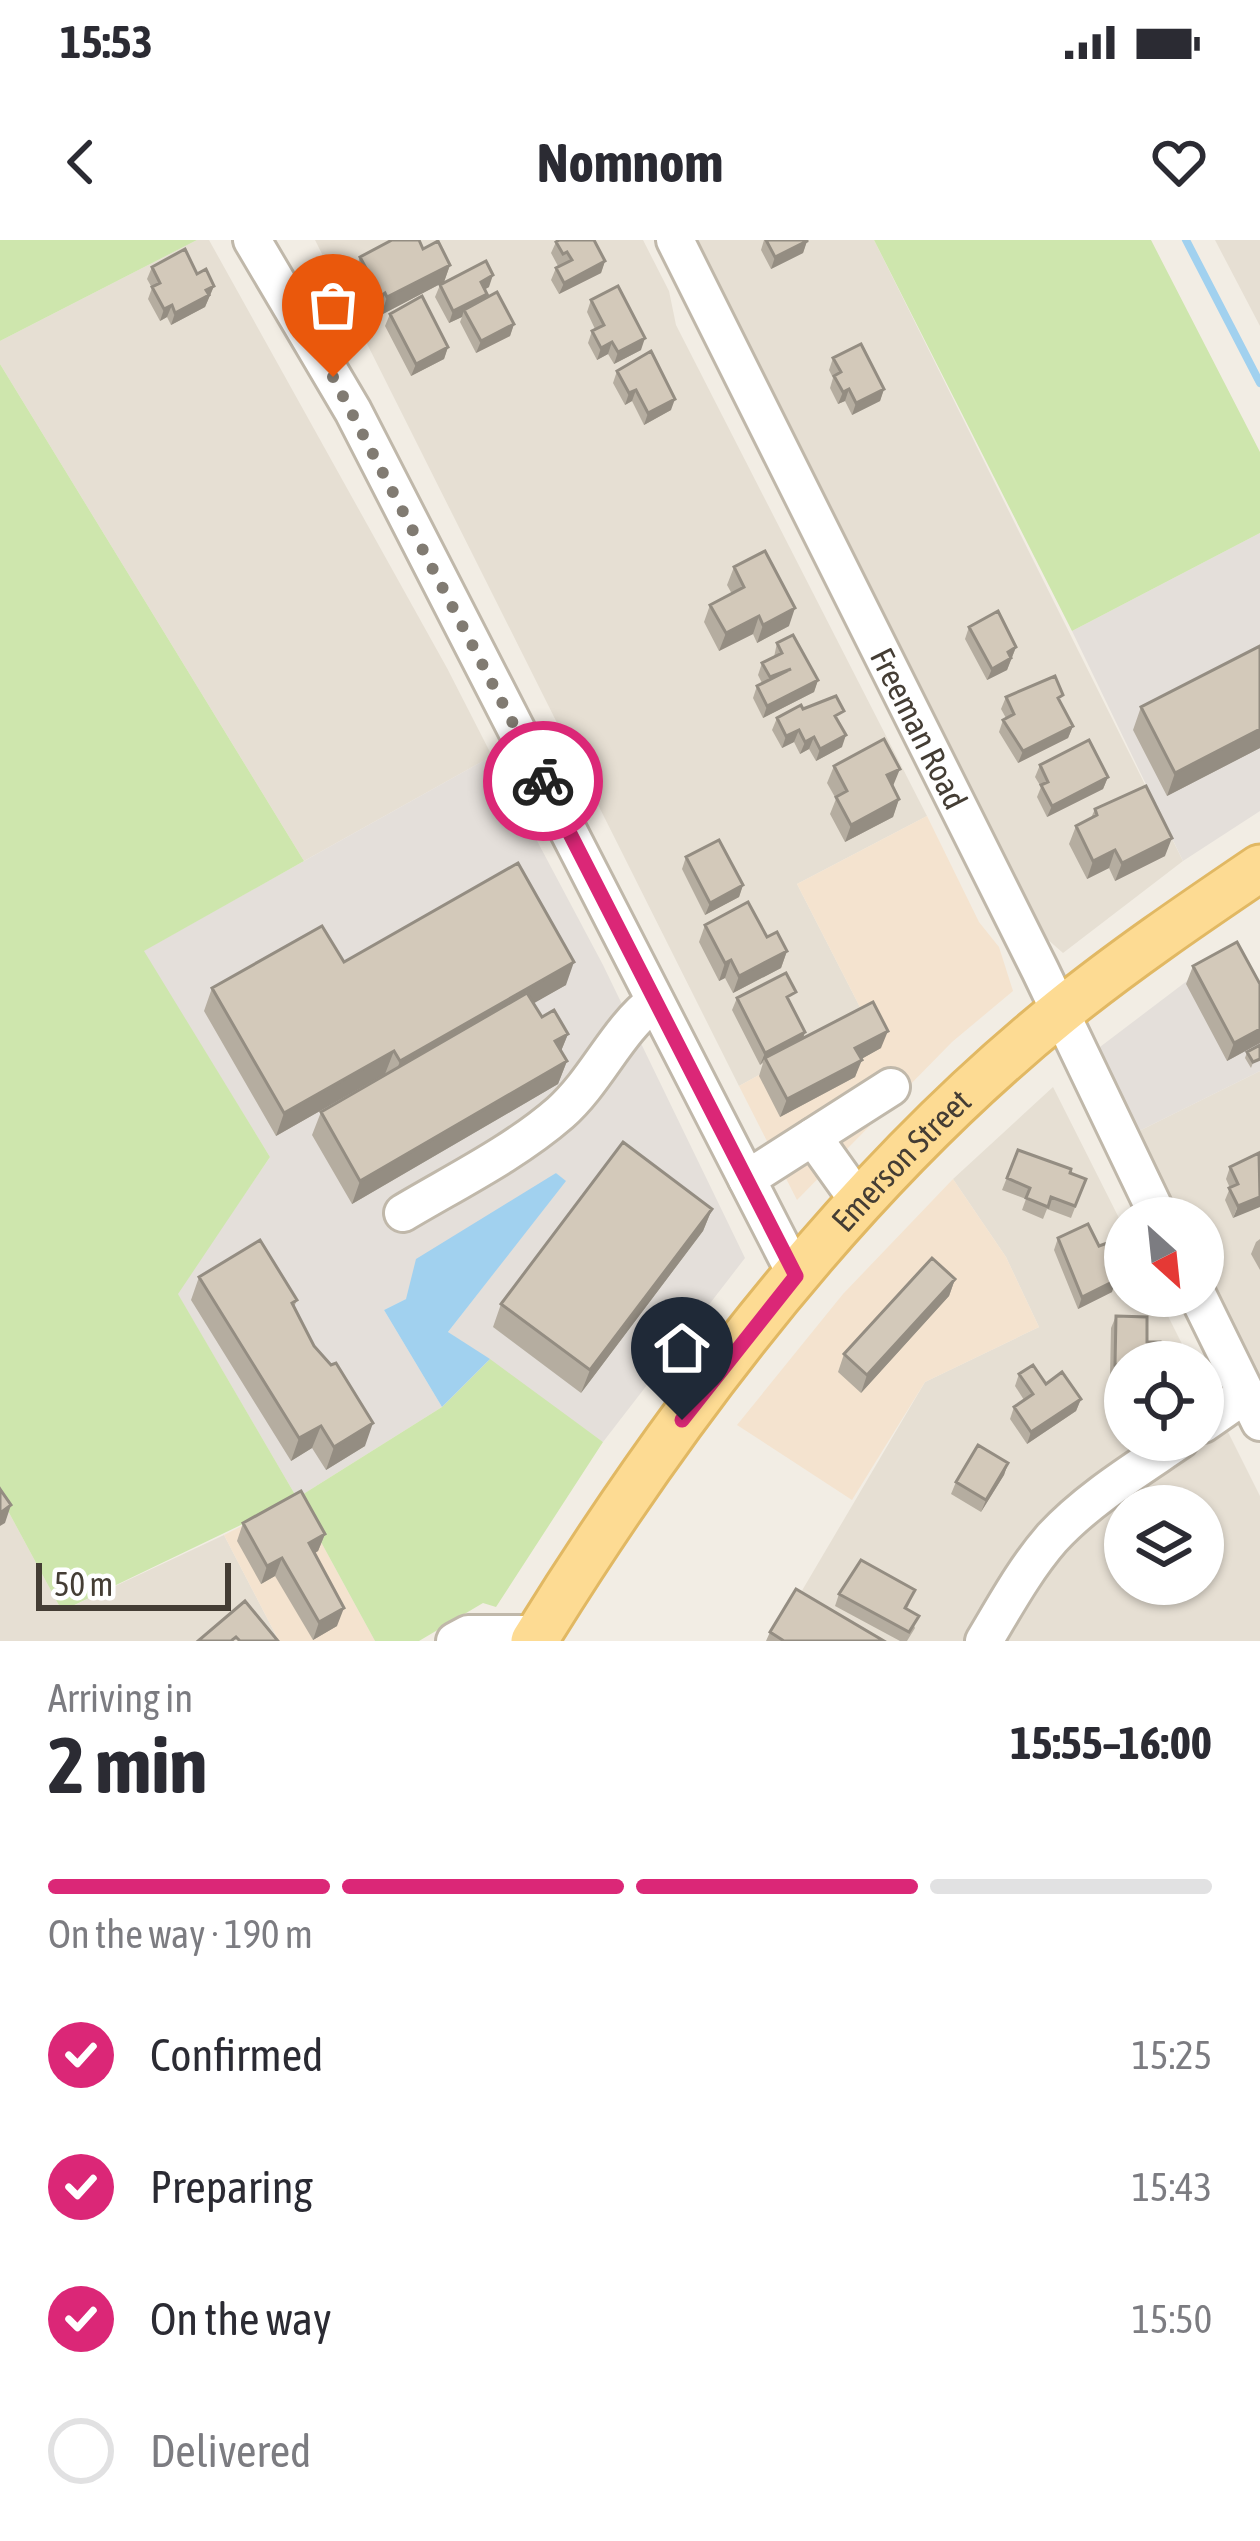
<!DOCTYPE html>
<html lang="en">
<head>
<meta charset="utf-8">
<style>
	body { margin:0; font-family:"Asap Condensed",sans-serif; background:#f7f7f7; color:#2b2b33; height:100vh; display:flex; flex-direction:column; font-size:45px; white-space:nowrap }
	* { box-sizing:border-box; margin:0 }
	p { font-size:39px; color:#7c7c81 }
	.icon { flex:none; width:66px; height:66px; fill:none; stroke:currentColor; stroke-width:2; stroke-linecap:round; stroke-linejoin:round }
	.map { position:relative; height:1401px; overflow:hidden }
	.side { display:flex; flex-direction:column; background:#fff; flex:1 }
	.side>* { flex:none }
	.needle { width:78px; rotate:153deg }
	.buttons { position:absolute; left:1104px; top:957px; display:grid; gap:24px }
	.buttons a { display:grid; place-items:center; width:120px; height:120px; border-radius:50%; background:#fff; box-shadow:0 3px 9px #0004; font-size:60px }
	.scale { position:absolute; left:36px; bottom:30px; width:195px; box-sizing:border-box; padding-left:12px; border:6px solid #443d34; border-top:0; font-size:33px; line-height:42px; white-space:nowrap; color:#443d34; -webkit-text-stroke:9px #fff; paint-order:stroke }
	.pin { position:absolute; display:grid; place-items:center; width:102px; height:102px; color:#fff; margin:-123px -51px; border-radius:50% 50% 50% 0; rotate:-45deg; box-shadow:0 0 12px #0007 }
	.pin .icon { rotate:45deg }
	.courier { position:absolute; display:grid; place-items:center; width:120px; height:120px; margin:-60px; border:9px solid #db2777; border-radius:50%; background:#fff; color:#222; box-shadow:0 3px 15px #0007 }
	.head em { font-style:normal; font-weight:700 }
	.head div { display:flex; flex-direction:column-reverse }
	.head { display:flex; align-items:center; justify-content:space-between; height:204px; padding:0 48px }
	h1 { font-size:78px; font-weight:700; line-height:90px }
	.bar { display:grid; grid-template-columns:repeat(4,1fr); gap:18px 12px; align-content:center; height:144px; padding:0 48px }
	.bar i { height:15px; border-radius:9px; background:#e1e1e2 }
	.bar .on { background:#db2777 }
	.bar p { grid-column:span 4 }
	ol { padding:0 48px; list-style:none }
	li { display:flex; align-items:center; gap:36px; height:132px }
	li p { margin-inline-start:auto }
	li .icon { padding:12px; border-radius:50%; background:#db2777; color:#fff; stroke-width:4 }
	li:last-child { color:#7c7c81 }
	li i { width:66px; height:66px; border:6px solid #e1e1e2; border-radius:50% }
	.status { display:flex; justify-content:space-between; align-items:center; height:84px; padding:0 60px; background:#fff; direction:ltr }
	.status svg { height:33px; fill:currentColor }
	header { display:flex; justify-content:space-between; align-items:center; height:156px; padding:0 48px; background:#fff; font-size:54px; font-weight:700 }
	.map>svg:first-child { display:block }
	.residential { fill:#e6dfd3; fill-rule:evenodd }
	.commercial { fill:#f4e3cf }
	.industrial { fill:#e4dfda }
	.green { fill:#cee6ad }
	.water { fill:#a1d1ef }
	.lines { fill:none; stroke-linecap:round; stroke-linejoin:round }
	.stream { stroke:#a1d1ef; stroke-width:8 }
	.minor-casing { stroke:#c0b8aa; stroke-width:42 }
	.major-casing { stroke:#e1b863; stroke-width:51 }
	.minor { stroke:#fff; stroke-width:36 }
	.major { stroke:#fddb93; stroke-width:45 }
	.wall { fill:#b5ada0 }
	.shaded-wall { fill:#948d82 }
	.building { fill:#d3c9ba; stroke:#948d82; stroke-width:3 }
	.done { stroke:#817b72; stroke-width:12; stroke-dasharray:0 21.6 }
	.route { stroke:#db2777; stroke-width:15 }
	.labels { text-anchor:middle; stroke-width:12; stroke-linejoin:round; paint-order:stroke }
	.street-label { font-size:33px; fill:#443d34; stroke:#fff }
</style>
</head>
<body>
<div class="status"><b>15:53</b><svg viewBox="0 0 49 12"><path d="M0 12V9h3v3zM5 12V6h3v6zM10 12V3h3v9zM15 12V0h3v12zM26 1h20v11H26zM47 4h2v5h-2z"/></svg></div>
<header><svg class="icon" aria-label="back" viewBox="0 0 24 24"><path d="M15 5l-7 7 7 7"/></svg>Nomnom<svg class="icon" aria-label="heart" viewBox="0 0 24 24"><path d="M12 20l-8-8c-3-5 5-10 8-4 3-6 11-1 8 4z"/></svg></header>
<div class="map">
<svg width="1260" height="1401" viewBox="0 0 1260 1401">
	<rect width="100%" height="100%" fill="#f2ede4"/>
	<path class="residential" d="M197,0h12l238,428 45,88 -188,105 -304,-497v-23z
		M315,0h328l26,51 7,34 251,491 -130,68 68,133 -126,69z
		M692,0h182l309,621 -120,92 -33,-29z
		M1215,0h45v86z
		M1260,831v325l-57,-116v-62h-31l-41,-83z
		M1053,847l72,143v66h33l33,66h-66v78h38l-193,201h-96l-74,-47 125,-212 114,-55 -33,-70 -53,-78z
		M1223,1182l37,74v145h-265l93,-126zM1125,1266h78v78h-78z
		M0,1256l62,115 162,-76 55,106h-279z"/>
	<path class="commercial" d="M927,576l52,106 20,25 14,44 -61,51 -155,158 -58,-114 126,-69 -68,-133z
		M953,939l53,78 33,70 -114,55 -73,118 -115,-75 106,-131z
		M297,1258l78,143h-96l-55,-106z"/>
	<path class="industrial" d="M1260,293v278l-77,50 -111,-230z
		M492,516l111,209 142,293 -142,184 -155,-110 117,-151 -9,-8 -150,126 -22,11 58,97 -145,91 -120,-205 93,-136 -127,-206z
		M1237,703l23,47v81l-129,64 -35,-85z"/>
	<path class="green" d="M0,0h197l-197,101z
		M874,0h277l109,212v81l-188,98z
		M0,124l304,497 -160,90 126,206 -92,137 119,204 145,-91 48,-48 113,83 -107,165 -13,-4 -64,38h-44l-78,-143 -235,113 -62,-115z"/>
	<path class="water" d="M556,933l10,8 -118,151 42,27 -48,48 -58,-97 22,-11 10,-40z"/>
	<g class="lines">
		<path class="stream" d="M1186,0l74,143"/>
		<g class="minor-casing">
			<g id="minor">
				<path d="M252,0l101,171 443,864"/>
				<path id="s1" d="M675,0l365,730 119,248"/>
				<path d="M813,897l47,66"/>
				<path d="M747,939l144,-92"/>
				<path d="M403,973c52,-31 111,-60 157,-100 37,-33 56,-82 95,-112"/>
				<path d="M1198,1056l62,126"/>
				<path d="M1203,1184l43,-30"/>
				<path d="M455,1401l13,-7h70"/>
				<path d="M984,1401c21,-35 41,-72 68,-103 36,-39 84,-68 128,-98"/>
			</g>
		</g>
		<g class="major-casing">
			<g id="major">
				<path id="s2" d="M534,1401c141,-228 316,-459 526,-629 63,-51 132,-98 200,-144"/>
			</g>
		</g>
		<use href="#minor" class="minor"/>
		<use href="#major" class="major"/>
	</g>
	<path class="wall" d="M764,0h43v1l-4,12 -32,16 -10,-19z
		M556,2l49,19 -4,12 -42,21 -8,-14 5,-12 2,-2 -7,-13z
		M423,9l27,16 -6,17 -63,33 -2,-4 -5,2 -20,-39 6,-17z
		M152,27l45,7 17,12 -9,21 -34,18 -4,-8 -7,4 -12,-22 4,-11 -5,-9z
		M440,45l49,2 -4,2 2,5 -1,5 28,25 -4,12 -34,17 -16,-31 2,-5 -13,6 -14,-26z
		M591,60l50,50 -27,14 -6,-10 -11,6 -9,-17 4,-12 3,-2 -8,-17z
		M390,74l58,33 -4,12 -33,17 -26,-50z
		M833,118l51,31 -4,12 -28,14 -7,-14 -7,3 -8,-16 3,-10 -4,-8z
		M617,131l54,39 -27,15 -12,-24 -7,4 -12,-22z
		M734,327l55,59 -32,17 -4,-9 -34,17 -15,-29 6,-17 22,-11 -5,-9z
		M969,387l47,20 -9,23 -20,10 -22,-41z
		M777,403l41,37 -4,12 -51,26 -10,-20 4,-12 5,-3 -4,-8 4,-12 12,-6z
		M1260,406v102l-93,48 -34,-66 8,-23z
		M1006,457l54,5 13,24 -5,12 -50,25 -19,-31 4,-12 3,-2 -5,-9z
		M803,469l36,14 3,24 -26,14 -7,-12 -9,5 -6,-12 -12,6 -10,-18 5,-12z
		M1040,525l68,12 -5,12 -56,28 -10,-20 4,-10 -6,-10z
		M834,526l59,20 6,13 -6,18 -48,25 -15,-28 6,-15 -9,-16z
		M1095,569l70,47 -50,25 -6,-13 -22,11 -18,-35 7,-18 15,-8z
		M686,617l57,28 -4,12 -34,18 -23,-46z
		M705,685l62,12 20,14 -6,17 -48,25 -8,-15 -6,3 -20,-39z
		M344,722l222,23 -33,18 9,14 26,17 -7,17 6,10 -9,23 -206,120 -40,-69 9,-23 64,-38 -109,62 -72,-125 8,-23z
		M1193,726l67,18v59l-33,18 -41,-77z
		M737,758l54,7 14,27 -2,7 78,9 -20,11 -6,18 -75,40 -21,-41 4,-13 -3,2 -28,-55z
		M1260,805l-9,23 -6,-10 2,-6z
		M1018,910l68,29 -15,39 -24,-9 -4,10 -21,-9 4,-11 -24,-9z
		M1259,913l-26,65 -8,-18 5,-12 -4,-9 4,-12z
		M712,969l-9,22 -122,162 -88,-66 8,-23z
		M1058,998l54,34v20l-34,17 -24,-59z
		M1260,999v31l-9,-16 5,-12z
		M199,1037l98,23 -3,7 71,139 -39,24 -14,-22 -21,13 -100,-161z
		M955,1039l-6,17 -88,97 -23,-21 6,-18z
		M1116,1076l9,46v15h-15l1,-49z
		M1019,1134l62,25 -5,12 -49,33 -17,-25 4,-12 10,-7 -9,-14z
		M1008,1223l-4,12 -23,37 -30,-18 5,-12z
		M243,1283l82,11 -7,17 -3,2 22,73 -24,14 -38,-64 -14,8 -24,-43z
		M915,1350l-8,19 8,19 -8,13h-7l-65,-35 4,-12z
		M770,1392l114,9h-118z"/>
	<path class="shaded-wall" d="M807,1l-4,12 -32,16 4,-12z
		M605,21l-4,12 -42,21 5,-11z
		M450,25l-6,17 -63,33 6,-18z
		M493,35l-4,12 -12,7 4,-12z
		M214,46l-9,21 -34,18 4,-12z
		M385,53l-6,18 -5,2 7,-17z
		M487,54l-4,11 -19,5 -2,7 -13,6 4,-12z
		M172,65l-5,12 -7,4 4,-12z
		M514,84l-4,12 -34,17 5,-12z
		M645,98l-4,12 -27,14 4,-12z
		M612,102l-4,12 -11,6 4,-12z
		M448,107l-4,12 -33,17 5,-12z
		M849,149l-4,12 -7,3 5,-12z
		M884,149l-4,12 -28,14 4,-12z
		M636,150l-4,11 -7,4 4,-12z
		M675,159l-4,11 -27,15 4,-12z
		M795,368l-6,18 -32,17 6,-18z
		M759,376l-6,18 -34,17 7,-18z
		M1016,407l-9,23 -20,10 5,-11 16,-17z
		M818,440l-4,12 -51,26 4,-12z
		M1073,486l-5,12 -50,25 5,-12z
		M1260,489v19l-93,48 8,-23z
		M799,490l-5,12 -12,6 4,-12z
		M846,495l-4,12 -26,14 4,-12z
		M814,497l-5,12 -9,5 5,-12z
		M900,529l-7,17 -6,-11z
		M1108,537l-5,12 -56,28 5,-11z
		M899,559l-6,18 -48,25 6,-17z
		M1172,598l-7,18 -50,25 7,-18z
		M1115,610l-6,18 -22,11 6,-18z
		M743,645l-4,12 -34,18 5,-12z
		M787,711l-6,17 -48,25 6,-17z
		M731,720l-6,18 -6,3 6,-18z
		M574,722l-8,23 -174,99 8,-23z
		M1260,789v14l-33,18 7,-18z
		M888,791l-7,17 -32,18 6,-18z
		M805,792l-4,12 -36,14 -5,7 5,-12z
		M568,794l-9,22 -4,-15z
		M394,811l-9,23 -109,62 8,-23z
		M862,820l-7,17 -75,40 7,-18z
		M567,821l-9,23 -206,120 8,-23z
		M1260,957v10l-27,11 5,-12z
		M712,969l-9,22 -122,162 9,-23z
		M955,1039l-6,17 -88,97 6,-18z
		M1116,1040l-4,12 -34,17 4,-12z
		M1115,1125h10v12h-15z
		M1081,1159l-5,12 -49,33 4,-12z
		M373,1183l-8,23 -39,24 8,-23z
		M321,1186l-9,22 -21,13 8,-23z
		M1008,1223l-4,12 -23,37 5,-12z
		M11,1265l-6,18 -5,3v-13z
		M325,1294l-7,17 -15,9 6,-17z
		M282,1318l-7,18 -14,8 6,-18z
		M344,1368l-7,18 -24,14 6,-18z"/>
	<path class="building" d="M392,0h27l4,9 15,-8 12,24 -63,32 -2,-4 -4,3 -21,-39z
		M559,0h35l11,21 -41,22 -8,-15 16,-8 -5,-8 -4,2 -7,-12z
		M766,0h41v1l-32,16z
		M185,9l12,25 9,-5 8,17 -8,4 3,5 -34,18 -3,-8 -8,4 -12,-22 8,-4 -8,-16z
		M486,21l7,14 -12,7 6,12 -34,17 -13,-26z
		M618,46l27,52 -27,14 -6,-10 -11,6 -9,-17 12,-6 -13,-25z
		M497,52l17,32 -33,17 -17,-31z
		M422,56l26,51 -32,17 -26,-50z
		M861,104l23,45 -28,14 -7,-14 -6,3 -9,-16 7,-4 -8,-14z
		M651,111l24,48 -27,14 -12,-23 -7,3 -12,-22z
		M765,311l30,57 -32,17 -4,-9 -33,17 -16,-28 34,-18 -10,-20z
		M998,371l18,36 -8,5 3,6 -19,11 -23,-42z
		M793,395l25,45 -51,26 -10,-20 34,-17 -21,8 -8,-14 20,-10 -5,-10z
		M1260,406v83l-85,44 -34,-66z
		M1055,436l8,19 -5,3 15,28 -50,25 -20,-31 11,-6 -8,-17z
		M836,456l8,15 -9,5 11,19 -26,14 -6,-12 -9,5 -6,-12 -13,6 -9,-18 24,-13 2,4z
		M884,499l16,30 -13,6 12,24 -48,26 -15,-28 11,-6 -13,-25z
		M1089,500l19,37 -56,29 -11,-21 7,-3 -8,-17z
		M1146,546l26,52 -50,25 -7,-13 -22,11 -17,-35 21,-11 -2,-6z
		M719,600l24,45 -33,18 -24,-46z
		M518,623l56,99 -174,99 -6,-10 -110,62 -72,-125 110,-62 22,36z
		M748,662l19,35 10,-5 10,19 -48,25 -8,-16 -6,3 -20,-38z
		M1237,702l23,42v45l-26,14 -41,-77z
		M786,733l10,19 -9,5 18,35 -40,21 -28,-55z
		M527,753l15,24 12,-7 14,24 -13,7 12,20 -207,120 -39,-69z
		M873,762l15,29 -33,17 7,12 -75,39 -22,-41z
		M1260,805v14l-7,3 -6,-10z
		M623,902l89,67 -122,161 -89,-66z
		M1018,910l53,19 -1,4 16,6 -11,27 -24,-9 -3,10 -22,-9 4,-10 -23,-10z
		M1259,913l1,44 -22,9 -9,-18 9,-4 -8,-17z
		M1088,984l11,22 8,-3 9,17 -8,5 8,15 -34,17 -24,-59z
		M260,1000l37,60 -5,3 22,43 17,19 5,-2 37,60 -39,24 -13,-21 -22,12 -100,-161z
		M932,1018l23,21 -88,96 -23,-21z
		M1116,1076l31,1v25h13l-1,20h-34v3h-10z
		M1033,1125l13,19 16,-12 19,27 -50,33 -17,-25 19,-13 -14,-20z
		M978,1205l30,18 -22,37 -30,-18z
		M0,1249l11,16 -11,8z
		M301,1251l24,43 -16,9 35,65 -25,14 -37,-64 -15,8 -24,-43z
		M861,1320l54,30 -10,18 14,8 -10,16 -70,-38z
		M796,1349l88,52h-100l-14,-9z
		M245,1361l33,40h-38l-4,-4 -5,4h-33z"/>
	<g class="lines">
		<path class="done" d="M333,137l210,404"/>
		<path class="route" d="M543,541l253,495 -114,144"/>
	</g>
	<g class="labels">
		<g class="street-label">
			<text dy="12" stroke="none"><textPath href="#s1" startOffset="546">Freeman Road</textPath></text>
			<text dy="12" stroke="none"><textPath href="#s2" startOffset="606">Emerson Street</textPath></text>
		</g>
	</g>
</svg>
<div class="buttons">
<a><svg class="needle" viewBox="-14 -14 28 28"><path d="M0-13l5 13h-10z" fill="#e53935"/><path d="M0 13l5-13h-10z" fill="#7c7c81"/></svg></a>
<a><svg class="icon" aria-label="locate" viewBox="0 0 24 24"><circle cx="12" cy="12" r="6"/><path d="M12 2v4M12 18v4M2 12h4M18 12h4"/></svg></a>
<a><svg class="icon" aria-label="layers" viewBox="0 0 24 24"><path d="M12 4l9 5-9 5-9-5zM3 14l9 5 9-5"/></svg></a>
</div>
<div class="scale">50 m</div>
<div class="pin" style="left:333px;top:137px;background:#ea580c"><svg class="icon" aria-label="bag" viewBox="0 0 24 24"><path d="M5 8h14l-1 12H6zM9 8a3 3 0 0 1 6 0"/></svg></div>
<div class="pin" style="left:682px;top:1180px;background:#1f2937"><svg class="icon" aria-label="home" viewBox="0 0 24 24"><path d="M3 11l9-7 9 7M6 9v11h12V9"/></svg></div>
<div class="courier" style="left:543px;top:541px"><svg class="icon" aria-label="bike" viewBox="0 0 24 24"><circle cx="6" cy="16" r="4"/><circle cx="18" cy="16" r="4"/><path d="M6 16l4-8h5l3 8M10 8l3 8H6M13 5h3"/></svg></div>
</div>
<section class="side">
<div class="head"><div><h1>2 min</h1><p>Arriving in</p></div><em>15:55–16:00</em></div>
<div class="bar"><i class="on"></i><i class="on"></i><i class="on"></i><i></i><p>On the way · 190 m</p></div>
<ol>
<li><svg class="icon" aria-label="check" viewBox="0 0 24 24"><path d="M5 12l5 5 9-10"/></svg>Confirmed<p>15:25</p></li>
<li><svg class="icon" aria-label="check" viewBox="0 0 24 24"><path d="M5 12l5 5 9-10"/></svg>Preparing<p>15:43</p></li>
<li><svg class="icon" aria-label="check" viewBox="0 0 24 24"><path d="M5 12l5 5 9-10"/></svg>On the way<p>15:50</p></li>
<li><i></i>Delivered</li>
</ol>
</section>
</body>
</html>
